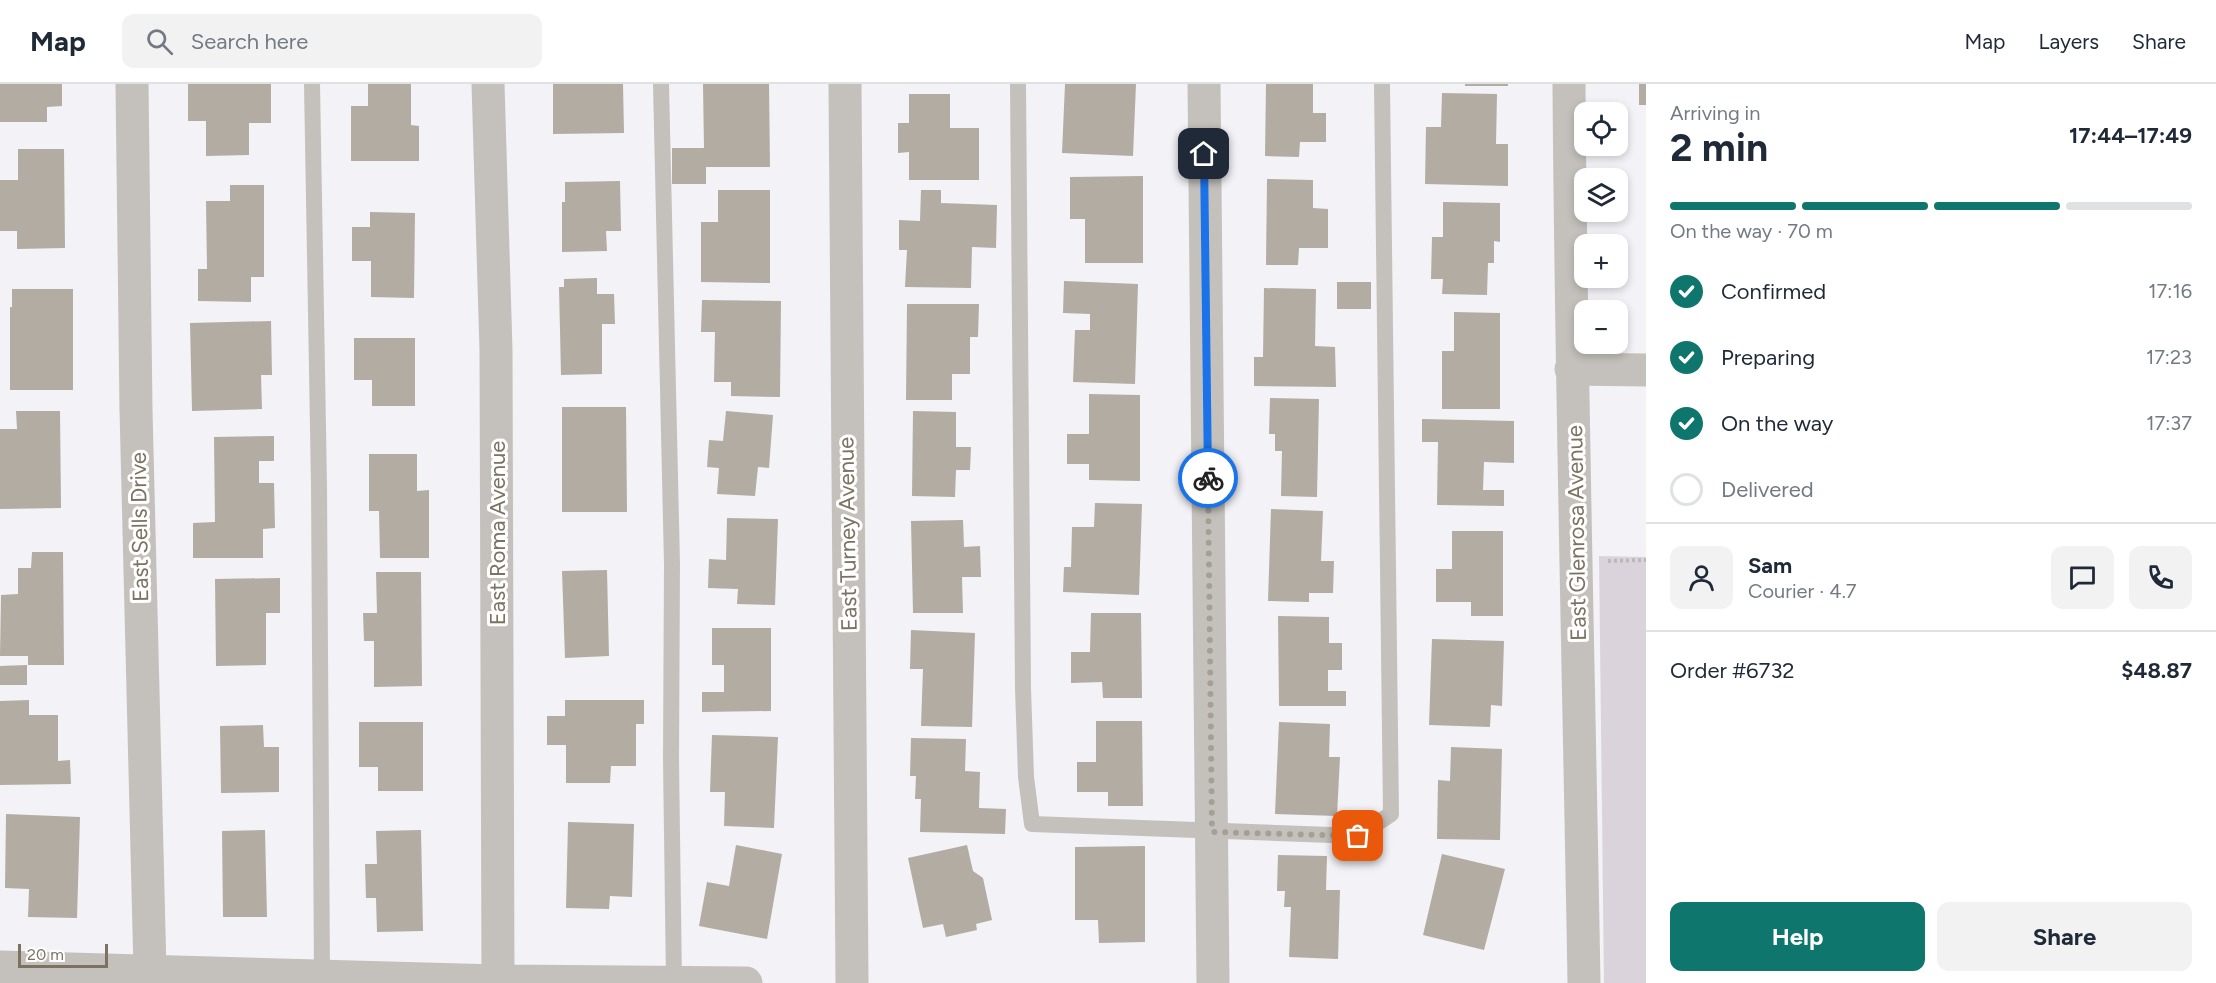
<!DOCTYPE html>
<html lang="en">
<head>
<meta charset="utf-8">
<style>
	body { margin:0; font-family:Figtree,sans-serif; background:#f2f2f3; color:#1f2937; height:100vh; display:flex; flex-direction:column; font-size:22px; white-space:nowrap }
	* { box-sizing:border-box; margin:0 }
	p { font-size:20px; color:#747a83 }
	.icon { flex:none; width:33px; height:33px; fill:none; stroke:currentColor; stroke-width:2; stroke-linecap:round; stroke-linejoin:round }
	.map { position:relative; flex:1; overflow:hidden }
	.side { display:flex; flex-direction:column; background:#fff; width:570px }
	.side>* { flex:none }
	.tools { position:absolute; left:1574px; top:18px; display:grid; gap:12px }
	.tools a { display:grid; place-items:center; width:54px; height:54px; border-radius:12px; background:#fff; box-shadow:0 3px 9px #0003; font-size:30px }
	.scale { position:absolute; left:18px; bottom:15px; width:90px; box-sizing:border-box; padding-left:6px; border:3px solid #7c7261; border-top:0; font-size:16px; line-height:21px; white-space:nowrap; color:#7c7261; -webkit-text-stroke:4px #fff; paint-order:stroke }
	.pin { position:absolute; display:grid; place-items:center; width:51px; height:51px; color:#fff; margin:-26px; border-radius:12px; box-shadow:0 3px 9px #0006 }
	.courier { position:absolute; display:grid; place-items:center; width:60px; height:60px; margin:-30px; border:4px solid #1a73e8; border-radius:50%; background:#fff; color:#222; box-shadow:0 2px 8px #0007 }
	.summary em { font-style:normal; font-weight:700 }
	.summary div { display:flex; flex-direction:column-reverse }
	.summary { display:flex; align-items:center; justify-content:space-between; height:102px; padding:0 24px }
	h1 { font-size:39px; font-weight:700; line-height:45px }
	.bar { display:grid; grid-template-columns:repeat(4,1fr); gap:9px 6px; align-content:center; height:72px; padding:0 24px }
	.bar i { height:8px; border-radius:4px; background:#e0e1e3 }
	.bar .selected { background:#0f766e }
	.bar p { grid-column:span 4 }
	.line { display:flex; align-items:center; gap:15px; padding:0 24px; border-top:2px solid #e0e1e3 }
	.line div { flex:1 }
	.round { display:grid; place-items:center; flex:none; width:63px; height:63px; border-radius:12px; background:#f2f2f3 }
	ol { padding:0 24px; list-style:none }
	li { display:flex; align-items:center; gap:18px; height:66px }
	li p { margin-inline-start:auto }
	li .icon { padding:6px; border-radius:50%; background:#0f766e; color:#fff; stroke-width:4 }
	li:last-child { color:#747a83 }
	li i { width:33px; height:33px; border:3px solid #e0e1e3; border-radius:50% }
	.button { display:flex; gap:12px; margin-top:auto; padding:12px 24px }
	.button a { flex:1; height:69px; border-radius:12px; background:#0f766e; color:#fff; font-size:24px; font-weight:700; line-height:69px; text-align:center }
	.button a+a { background:#f2f2f3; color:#1f2937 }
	header { display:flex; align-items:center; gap:36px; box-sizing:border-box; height:84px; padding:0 30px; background:#fff; border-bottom:2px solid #e0e1e3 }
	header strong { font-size:28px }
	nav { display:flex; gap:33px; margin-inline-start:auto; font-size:21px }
	.search { width:420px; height:54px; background:#f2f2f3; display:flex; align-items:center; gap:15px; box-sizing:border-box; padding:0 21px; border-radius:12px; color:#747a83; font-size:22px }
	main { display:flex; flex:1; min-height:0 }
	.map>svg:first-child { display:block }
	.green { fill:#dbd3dc }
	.building { fill:#b2aca3 }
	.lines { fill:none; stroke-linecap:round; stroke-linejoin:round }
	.path { stroke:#bbb9b5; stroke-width:4; stroke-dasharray:3 3; stroke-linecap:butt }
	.service { stroke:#c4c1bc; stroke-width:16 }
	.minor { stroke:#c4c1bc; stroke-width:33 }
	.done { stroke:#a69f95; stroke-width:6; stroke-dasharray:0 10.8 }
	.route { stroke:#1a73e8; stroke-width:8 }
	.labels { text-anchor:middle; stroke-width:6; stroke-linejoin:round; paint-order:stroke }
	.street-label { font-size:22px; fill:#7c7261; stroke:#fff }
</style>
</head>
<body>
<header>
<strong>Map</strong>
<div class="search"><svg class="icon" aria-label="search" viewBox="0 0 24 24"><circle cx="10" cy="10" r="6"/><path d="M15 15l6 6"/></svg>Search here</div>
<nav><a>Map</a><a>Layers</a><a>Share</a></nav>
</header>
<main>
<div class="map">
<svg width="1646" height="899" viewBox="0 0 1646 899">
	<rect width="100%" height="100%" fill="#f3f2f6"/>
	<path class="green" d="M1599,472l47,1v426h-42z"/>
	<path class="building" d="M0,0h62v22l-15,1v15h-47z
		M188,0h83v39h-22v32l-43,1v-35h-18z
		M368,0h43v41l8,1v35h-68v-55h17z
		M553,0h70l1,49 -71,1z
		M703,0h66l1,83h-64v17h-34v-36h32z
		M1065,0h71l-3,72 -71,-3z
		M1266,0h47v29h13v29h-26l-1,15 -34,-1z
		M1465,0h43v2h-43z
		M1639,0h7v21h-7z
		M1442,9l55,1 -1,50h12v42l-83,-2 1,-57h15z
		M909,10h41v34h29v52h-70v-28l-11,1v-30h11z
		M18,65h46l1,99 -48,1v-18h-17v-51h18z
		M1143,92v87h-58v-44h-15v-42z
		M1267,95l46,1v28l15,1v39h-29l-1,17h-32z
		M620,97l1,50h-15l1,20 -45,1v-50h3v-20z
		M230,101h34v92h-13v25l-53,-1v-32h9l-1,-68h24z
		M718,106h52v93l-69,-1v-60h17z
		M921,106h20v13l56,2 -1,43 -24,-1 -1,41 -66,-1 2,-37h-8v-30l21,1z
		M1443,118l57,1v39l-6,-1v22h-6l-1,32 -45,-1 1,-15h-12l1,-42h11z
		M370,128l45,1 -1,85 -43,-1v-36h-19v-34h18z
		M597,194v16h17l1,30h-13v50l-41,1 -2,-88h5v-8z
		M1064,197l74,3 -3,100 -62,-2 2,-52h15v-16l-27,-1z
		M1337,198h34v27h-34z
		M1264,204l52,1 -1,57 20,1 1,40 -82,-1v-29h9z
		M12,205h61v101h-63v-83h2z
		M702,216l79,1 -1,96 -49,-1v-14h-17l1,-50h-14z
		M907,220h72l-1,33h-8v37h-18v26h-46z
		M1454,228l46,1v96h-58v-58h12z
		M271,237l1,54h-11l1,34 -70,2 -2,-88z
		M354,254h61v68h-43v-26h-18z
		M1089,310l51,1v86l-51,-1v-16h-22v-30h22z
		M1270,314l49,1 -2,98 -36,-1 1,-45h-7v-17h-6z
		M562,323h64l1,105h-65z
		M16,327h44l1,97 -61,1v-80h17z
		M726,327l47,4 -4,53 -11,-1 -3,29 -38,-2 2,-26 -12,-1 2,-27 14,1z
		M913,327l43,1v35h15l-1,23h-14l-1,27 -43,-1z
		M1422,335l92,2v42l-30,-1 -1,28h21v16l-67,-1 1,-63h-16z
		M274,352v25h-15v22h15l1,45 -12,1v29h-70v-35l22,-1 -1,-85z
		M369,370h48v37l12,-1v68h-49l-1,-47h-10z
		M1095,419l47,1 -3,91 -76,-3 1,-25h7l1,-40h22z
		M1271,425l52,2 -2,50h13l-1,32h-24v9l-41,-1z
		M727,434l51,1 -3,86 -38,-1 1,-15 -30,-1 1,-29 17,1z
		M963,436l1,27 16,-1 1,31h-19l1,36h-50l-2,-92z
		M1452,447h51v85h-32v-14h-35v-33h16z
		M32,468h31l1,113h-36v-9h-28l1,-61 17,-1v-26h13z
		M607,486l2,86 -44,2 -3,-87z
		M376,488h45l1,114 -48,1v-46h-10l-1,-28h14z
		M280,494v35h-14v52l-50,1 -1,-87z
		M1091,529h50l1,85h-39l-1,-16 -31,1v-31h19z
		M1278,532l51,1v26h13v27h-14v21h18v15h-67z
		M712,544h59v83l-69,1v-20h22v-27h-12z
		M911,546l64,3 -3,94 -51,-1 2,-57h-13z
		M1432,555l72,2 -2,65 -11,-1 -1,22 -61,-2z
		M27,581v20h-27v-19z
		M29,616v15h29v46l12,-1 1,24 -71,1v-84z
		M565,616h79v24h-8v42h-25l-1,17h-44v-38h-19v-29h18z
		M1096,637h46l1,85h-35v-14h-31v-30h19z
		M359,638h64v69h-45v-24h-19z
		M1279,638l51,2 -1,33h11l-3,59 -62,-2z
		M263,641l1,22h15v45l-58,1 -1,-67z
		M712,651l66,2 -4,91 -50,-2 1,-34h-15z
		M911,654l55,1 -1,32 15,1 -1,36 27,1 -1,25 -85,-2 1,-33h-6l1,-23h-6z
		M1451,663l51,2 -2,91 -63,-1 1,-59 12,1z
		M6,730l74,3 -3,101 -49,-1 1,-28 -24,-1z
		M568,738l66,2 -2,73 -22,-1 -1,13 -43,-1z
		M265,746l2,87h-44l-1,-86z
		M421,746l2,101 -46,1 -1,-34h-10l-1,-34h12l-1,-33z
		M736,761l46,9 -15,85 -68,-13 8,-44 22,4z
		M967,761l6,26 10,7 9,42 -16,4 1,6 -31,7 -3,-13 -20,4 -15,-70z
		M1145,762v96l-46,1 -1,-23h-23v-73z
		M1442,770l63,15 -21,81 -61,-15z
		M1278,771l49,1 -1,34h14l-2,69 -49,-2 2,-50h-7l1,-16h-8z"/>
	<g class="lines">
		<path class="path" d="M1608,477l38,-1"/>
		<path class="service" d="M312,0l7,401 3,491
			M661,0l11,480 -1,196 3,222
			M1018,0l5,604 3,89 6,47 326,12 33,-22 -9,-730"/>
		<path class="minor" d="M132,0l4,326 14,561
			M488,0l8,266 2,631
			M845,0l7,899
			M1204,0l9,899
			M1569,0c2,300 10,599 15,899
			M1571,285l75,1
			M0,883l498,14 248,2"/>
	</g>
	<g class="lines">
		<path class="done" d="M1208,394l4,354 146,4"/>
		<path class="route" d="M1204,70l4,324"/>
	</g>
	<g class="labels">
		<g class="street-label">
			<text transform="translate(139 443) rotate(-91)" y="8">East Sells Drive</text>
			<text transform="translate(497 449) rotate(-90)" y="8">East Roma Avenue</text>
			<text transform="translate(1576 449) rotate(-91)" y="8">East Glenrosa Avenue</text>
			<text transform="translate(847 450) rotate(-91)" y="8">East Turney Avenue</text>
		</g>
	</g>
</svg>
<div class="tools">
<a><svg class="icon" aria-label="locate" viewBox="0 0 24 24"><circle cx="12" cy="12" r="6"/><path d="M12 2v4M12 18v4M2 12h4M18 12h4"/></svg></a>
<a><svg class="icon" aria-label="layers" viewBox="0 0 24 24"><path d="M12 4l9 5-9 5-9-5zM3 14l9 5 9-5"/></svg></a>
<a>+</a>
<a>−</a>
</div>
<div class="scale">20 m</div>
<div class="pin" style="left:1358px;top:752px;background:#ea580c"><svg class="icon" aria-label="bag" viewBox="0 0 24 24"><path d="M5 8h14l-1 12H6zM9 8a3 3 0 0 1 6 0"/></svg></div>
<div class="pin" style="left:1204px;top:70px;background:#1f2937"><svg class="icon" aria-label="home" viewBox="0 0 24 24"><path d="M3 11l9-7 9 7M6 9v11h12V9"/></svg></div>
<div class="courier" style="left:1208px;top:394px"><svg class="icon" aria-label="bike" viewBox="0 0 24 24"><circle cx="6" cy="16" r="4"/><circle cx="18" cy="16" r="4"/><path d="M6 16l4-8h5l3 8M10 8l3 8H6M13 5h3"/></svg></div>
</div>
<section class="side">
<div class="summary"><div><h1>2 min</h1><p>Arriving in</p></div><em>17:44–17:49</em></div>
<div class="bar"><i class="selected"></i><i class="selected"></i><i class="selected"></i><i></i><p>On the way · 70 m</p></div>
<ol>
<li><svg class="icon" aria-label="check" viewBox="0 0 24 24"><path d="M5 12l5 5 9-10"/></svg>Confirmed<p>17:16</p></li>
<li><svg class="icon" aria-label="check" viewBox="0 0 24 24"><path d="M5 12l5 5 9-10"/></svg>Preparing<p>17:23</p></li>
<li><svg class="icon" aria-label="check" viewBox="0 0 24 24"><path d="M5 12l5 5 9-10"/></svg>On the way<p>17:37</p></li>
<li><i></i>Delivered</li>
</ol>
<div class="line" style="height:108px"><a class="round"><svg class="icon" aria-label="person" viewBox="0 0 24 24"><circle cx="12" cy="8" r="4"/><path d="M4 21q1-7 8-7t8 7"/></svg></a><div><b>Sam</b><p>Courier · 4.7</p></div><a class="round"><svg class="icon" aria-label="chat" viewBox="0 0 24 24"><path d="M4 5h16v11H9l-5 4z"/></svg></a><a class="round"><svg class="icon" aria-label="phone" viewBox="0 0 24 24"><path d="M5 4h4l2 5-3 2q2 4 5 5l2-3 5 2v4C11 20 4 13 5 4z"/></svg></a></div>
<div class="line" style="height:78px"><div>Order #6732</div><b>$48.87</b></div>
<div class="button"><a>Help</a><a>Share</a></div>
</section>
</main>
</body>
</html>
